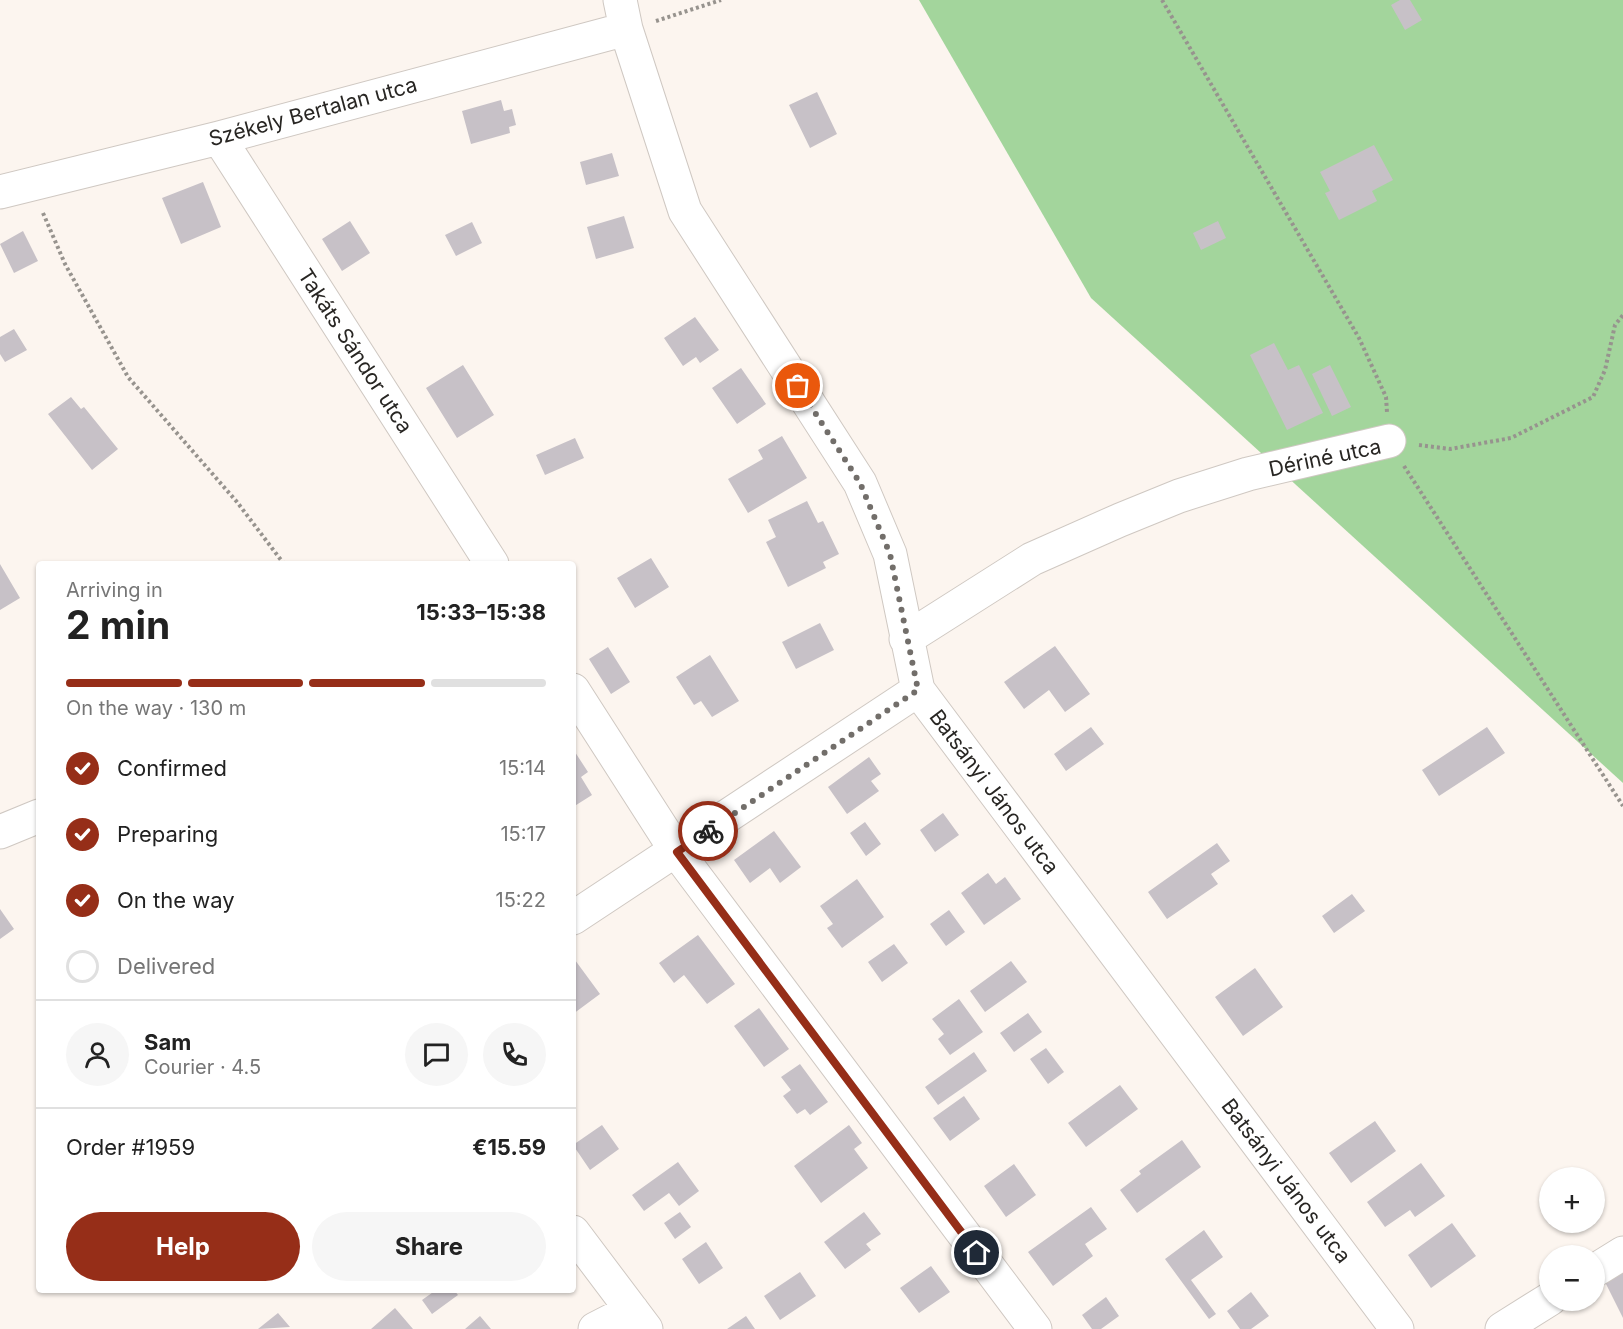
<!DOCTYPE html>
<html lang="en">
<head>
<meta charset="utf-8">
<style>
	body { margin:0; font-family:Inter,sans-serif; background:#f6f6f6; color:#222; height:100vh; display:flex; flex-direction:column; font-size:22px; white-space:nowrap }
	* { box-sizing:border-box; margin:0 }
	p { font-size:20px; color:#767676 }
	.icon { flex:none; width:33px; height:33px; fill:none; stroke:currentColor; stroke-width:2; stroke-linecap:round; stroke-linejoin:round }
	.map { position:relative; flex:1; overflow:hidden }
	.drawer { position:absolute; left:36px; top:561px; width:540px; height:732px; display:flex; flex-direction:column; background:#fff; border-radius:6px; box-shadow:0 2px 4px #0004 }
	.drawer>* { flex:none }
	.tools { position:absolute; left:1539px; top:1167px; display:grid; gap:12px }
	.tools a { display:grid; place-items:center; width:66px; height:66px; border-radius:50%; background:#fff; box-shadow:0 2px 4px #0004; font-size:30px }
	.pin { position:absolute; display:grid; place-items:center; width:51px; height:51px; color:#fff; margin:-26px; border:3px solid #fff; border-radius:50%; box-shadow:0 2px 6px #0007 }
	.courier { position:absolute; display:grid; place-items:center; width:60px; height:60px; margin:-30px; border:4px solid #962e18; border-radius:50%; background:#fff; color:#222; box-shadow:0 2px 8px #0007 }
	.headline em { font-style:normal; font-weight:700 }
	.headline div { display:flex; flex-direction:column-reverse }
	.headline { display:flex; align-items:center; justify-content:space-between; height:102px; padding:0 30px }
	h1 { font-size:39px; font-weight:700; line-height:45px }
	.bar { display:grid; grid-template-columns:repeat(4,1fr); gap:9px 6px; align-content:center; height:72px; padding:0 30px }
	.bar i { height:8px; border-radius:4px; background:#e0e0e0 }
	.bar .selected { background:#962e18 }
	.bar p { grid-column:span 4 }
	.line { display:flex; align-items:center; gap:15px; padding:0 30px; border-top:2px solid #e0e0e0 }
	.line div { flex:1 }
	.round { display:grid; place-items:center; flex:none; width:63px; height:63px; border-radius:32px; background:#f6f6f6 }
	ol { padding:0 30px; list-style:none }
	li { display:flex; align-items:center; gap:18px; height:66px }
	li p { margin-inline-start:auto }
	li .icon { padding:6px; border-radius:50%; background:#962e18; color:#fff; stroke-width:4 }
	li:last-child { color:#767676 }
	li i { width:33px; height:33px; border:3px solid #e0e0e0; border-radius:50% }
	.button { display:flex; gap:12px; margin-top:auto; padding:12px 30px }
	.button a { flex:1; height:69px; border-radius:36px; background:#962e18; color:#fff; font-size:24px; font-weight:700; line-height:69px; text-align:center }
	.button a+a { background:#f6f6f6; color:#222 }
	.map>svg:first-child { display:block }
	.green { fill:#a3d59c }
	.building { fill:#c7c1c7 }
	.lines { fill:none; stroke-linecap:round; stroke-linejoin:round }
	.minor-casing { stroke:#cfc8c2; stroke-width:35 }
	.path { stroke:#97938e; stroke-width:4; stroke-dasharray:3 3; stroke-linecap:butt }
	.minor { stroke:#fff; stroke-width:33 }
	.done { stroke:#726e6a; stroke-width:6; stroke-dasharray:0 10.8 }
	.route { stroke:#962e18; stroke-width:8 }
	.labels { text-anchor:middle; stroke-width:4.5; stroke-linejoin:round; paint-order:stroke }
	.street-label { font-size:21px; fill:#282623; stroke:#fff }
</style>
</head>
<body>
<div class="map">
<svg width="1623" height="1329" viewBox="0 0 1623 1329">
	<rect width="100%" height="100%" fill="#fcf5ef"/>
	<path class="green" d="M919,0h704v783l-532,-485z"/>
	<path class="building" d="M1400,0h10l12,20 -17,10 -14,-25z
		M817,92l20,42 -27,14 -21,-43z
		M501,100l3,11 8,-2 4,16 -7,2 1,6 -39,11 -9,-33z
		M1374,145l19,35 -21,11 5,10 -38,19 -14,-27 5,-2 -10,-19z
		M612,153l7,23 -33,9 -6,-23z
		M203,182l18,45 -40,17 -19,-46z
		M624,216l10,32 -38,11 -9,-32z
		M350,221l20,32 -28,18 -20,-32z
		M1218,221l8,17 -25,12 -8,-17z
		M472,222l10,21 -26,13 -11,-21z
		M23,231l15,30 -24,12 -14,-29z
		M695,317l24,33 -19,13 -4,-6 -13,9 -19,-28z
		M14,329l13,21 -22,12 -5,-8v-17z
		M1274,343l14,27 11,-5 24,48 -36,17 -37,-75z
		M463,365l31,50 -37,23 -31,-50z
		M1330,365l21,42 -19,9 -20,-42z
		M741,368l25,36 -29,20 -25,-36z
		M71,397l10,12 3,-2 34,42 -26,21 -44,-56z
		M782,436l25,42 -59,35 -20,-34 35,-20 -5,-9z
		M575,438l9,20 -39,17 -9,-20z
		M807,501l11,22 5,-2 16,33 -16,8 3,6 -38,19 -22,-45 10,-5 -8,-17z
		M651,558l18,29 -34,21 -18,-30z
		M0,564l20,34 -20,12z
		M820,623l14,27 -38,19 -14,-27z
		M1055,646l35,48 -25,18 -16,-22 -25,19 -20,-27z
		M608,647l22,35 -19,12 -22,-35z
		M710,655l29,46 -27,16 -11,-16 -7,4 -18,-28z
		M1091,727l13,17 -38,27 -12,-17z
		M1487,727l18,26 -66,43 -17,-26z
		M573,749l15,23 -7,5 11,18 -19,12z
		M869,757l12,17 -10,7 8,10 -32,23 -19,-27z
		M943,813l16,22 -24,17 -15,-22z
		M865,822l16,22 -15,12 -16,-23z
		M774,831l27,36 -21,16 -10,-15 -20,15 -16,-23z
		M1217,843l13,18 -19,13 7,10 -51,35 -19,-27z
		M988,873l8,11 9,-7 16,22 -37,26 -23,-32z
		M857,879l27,38 -42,31 -15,-20 6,-4 -13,-18z
		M1352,894l13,17 -31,22 -12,-17z
		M0,909l14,20 -14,10z
		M949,910l16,22 -19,14 -16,-22z
		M698,935l37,49 -28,20 -23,-29 -10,8 -15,-20z
		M894,944l14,19 -26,19 -14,-20z
		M575,960l25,34 -27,20v-52z
		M1011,961l16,21 -42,30 -15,-21z
		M1255,968l28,39 -40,29 -28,-39z
		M959,999l24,33 -33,23 -12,-16 6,-5 -12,-15z
		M759,1008l30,41 -25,18 -30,-41z
		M1028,1013l14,19 -28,20 -14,-19z
		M1046,1048l18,24 -16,12 -18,-25z
		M974,1052l13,19 -49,34 -13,-18z
		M800,1064l28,38 -18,13 -5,-6 -8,5 -14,-18 8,-6 -10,-13z
		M1120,1085l18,24 -52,38 -18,-24z
		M964,1096l16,23 -30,22 -17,-23z
		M1375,1121l21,30 -45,32 -22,-30z
		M602,1125l17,24 -29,21 -17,-25z
		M849,1125l13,18 -8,6 14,19 -47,35 -27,-37z
		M1182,1140l19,27 -64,46 -17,-23 21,-16 -2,-3z
		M678,1162l21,29 -20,15 -10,-13 -25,18 -12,-16z
		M1421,1163l24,33 -30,21 -5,-7 -25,17 -18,-25z
		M1014,1164l22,31 -30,22 -22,-31z
		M1091,1207l16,22 -22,15 8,12 -40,30 -25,-34z
		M680,1212l11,15 -16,12 -11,-16z
		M864,1212l17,22 -15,10 5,6 -26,19 -21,-27z
		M1452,1223l24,33 -45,32 -23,-33z
		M1204,1230l19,27 -32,23 25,34 -7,5 -44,-60z
		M706,1242l17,26 -24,16 -17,-25z
		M931,1266l19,26 -31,21 -19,-25z
		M1623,1270v48l-19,-38z
		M800,1272l16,24 -36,24 -16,-24z
		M436,1290h18l4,5 -26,19 -10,-14z
		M1251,1292l18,24 -18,13h-11l-13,-18z
		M1106,1297l13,19 -18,13h-9l-10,-14z
		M395,1308l18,21h-42z
		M278,1313l12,14 -32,2z
		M480,1316l11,13h-26z
		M746,1316l9,13h-28z"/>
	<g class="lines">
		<g class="minor-casing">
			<path id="minor" d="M620,0l6,29 59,182 175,272 30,71 28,136 479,639
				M219,138l273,426
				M0,192l219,-54 407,-109
				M906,639l126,-80 88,-39 59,-24 69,-22 141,-33
				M573,690l104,162 358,477
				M0,832l39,-16
				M573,918l345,-228
				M573,1232l73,97
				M1594,1271l29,-18
				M595,1329l37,-19
				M1502,1329l48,-30"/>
		</g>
		<path class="path" d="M1162,0l197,338 27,59 1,15
			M656,21l65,-21
			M43,213l22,51 63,113 109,125 47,62
			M1419,445l31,4 61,-11 82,-41 12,-27 10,-45 8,-10
			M1404,466l219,340"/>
		<use href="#minor" class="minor"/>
	</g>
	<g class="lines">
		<path class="done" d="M708,831l210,-141 -28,-136 -30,-71 -62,-97"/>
		<path class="route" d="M708,831l-31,21 300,401"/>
	</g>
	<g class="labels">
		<g class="street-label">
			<text transform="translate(313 112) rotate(-15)" y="7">Székely Bertalan utca</text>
			<text transform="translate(355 351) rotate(57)" y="7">Takáts Sándor utca</text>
			<text transform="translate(1325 458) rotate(-12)" y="7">Dériné utca</text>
			<text transform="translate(994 792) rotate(53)" y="7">Batsányi János utca</text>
			<text transform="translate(1286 1181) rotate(53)" y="7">Batsányi János utca</text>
		</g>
	</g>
</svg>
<div class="tools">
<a>+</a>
<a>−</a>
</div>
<div class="pin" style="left:798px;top:386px;background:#ea580c"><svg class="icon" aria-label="bag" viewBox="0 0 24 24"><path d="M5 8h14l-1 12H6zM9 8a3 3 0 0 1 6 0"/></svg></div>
<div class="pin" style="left:977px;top:1253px;background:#1f2937"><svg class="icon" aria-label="home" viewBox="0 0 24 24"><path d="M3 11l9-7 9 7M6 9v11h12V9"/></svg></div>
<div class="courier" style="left:708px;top:831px"><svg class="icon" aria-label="bike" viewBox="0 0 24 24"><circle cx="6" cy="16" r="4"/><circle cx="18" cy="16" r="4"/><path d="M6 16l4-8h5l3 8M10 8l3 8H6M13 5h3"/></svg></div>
<section class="drawer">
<div class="headline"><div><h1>2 min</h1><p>Arriving in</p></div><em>15:33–15:38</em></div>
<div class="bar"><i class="selected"></i><i class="selected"></i><i class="selected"></i><i></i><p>On the way · 130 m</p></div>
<ol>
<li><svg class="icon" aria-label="check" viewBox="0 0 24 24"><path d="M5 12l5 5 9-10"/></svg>Confirmed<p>15:14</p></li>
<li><svg class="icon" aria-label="check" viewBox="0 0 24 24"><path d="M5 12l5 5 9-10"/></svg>Preparing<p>15:17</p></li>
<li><svg class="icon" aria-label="check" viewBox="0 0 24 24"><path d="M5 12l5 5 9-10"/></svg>On the way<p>15:22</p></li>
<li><i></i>Delivered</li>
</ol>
<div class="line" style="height:108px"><a class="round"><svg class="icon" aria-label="person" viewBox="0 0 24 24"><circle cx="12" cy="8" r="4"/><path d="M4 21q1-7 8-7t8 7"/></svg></a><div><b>Sam</b><p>Courier · 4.5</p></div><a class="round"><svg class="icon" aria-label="chat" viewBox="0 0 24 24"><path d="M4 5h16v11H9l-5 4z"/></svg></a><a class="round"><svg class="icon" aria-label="phone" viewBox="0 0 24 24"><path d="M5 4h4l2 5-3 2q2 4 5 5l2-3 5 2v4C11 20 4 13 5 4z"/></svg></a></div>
<div class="line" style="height:78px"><div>Order #1959</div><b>€15.59</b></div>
<div class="button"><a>Help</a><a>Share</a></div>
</section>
</div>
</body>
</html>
